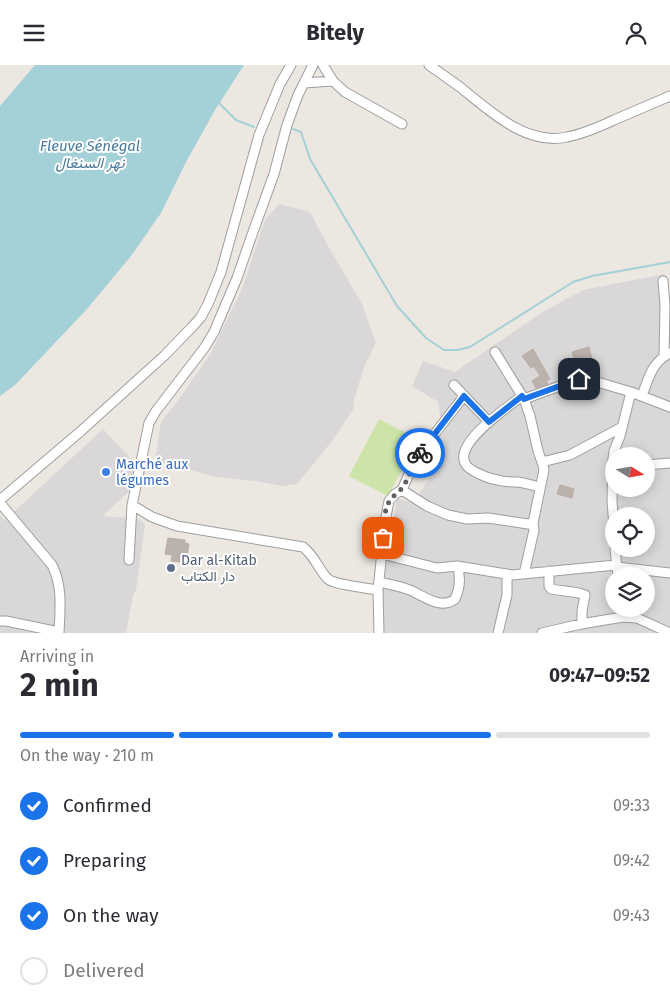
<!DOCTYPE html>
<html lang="en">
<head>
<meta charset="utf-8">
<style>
	body { margin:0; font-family:"Fira Sans",Vazirmatn,sans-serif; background:#f7f7f7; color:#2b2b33; height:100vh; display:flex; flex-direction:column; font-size:19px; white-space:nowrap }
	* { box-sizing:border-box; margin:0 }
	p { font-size:16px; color:#7c7c81 }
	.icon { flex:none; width:28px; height:28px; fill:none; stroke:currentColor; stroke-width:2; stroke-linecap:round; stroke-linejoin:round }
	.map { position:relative; height:568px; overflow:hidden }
	.side { display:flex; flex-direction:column; background:#fff; flex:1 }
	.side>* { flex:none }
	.needle { width:32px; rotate:101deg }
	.tools { position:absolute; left:605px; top:382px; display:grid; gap:10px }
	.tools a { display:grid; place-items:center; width:50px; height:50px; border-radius:50%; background:#fff; box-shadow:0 2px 12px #0003; font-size:25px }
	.pin { position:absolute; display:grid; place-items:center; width:42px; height:42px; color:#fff; margin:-21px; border-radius:10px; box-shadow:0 2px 8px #0006 }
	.courier { position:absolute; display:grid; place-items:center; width:50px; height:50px; margin:-25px; border:4px solid #1a73e8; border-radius:50%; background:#fff; color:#222; box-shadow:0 1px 6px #0007 }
	.summary em { font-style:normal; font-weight:700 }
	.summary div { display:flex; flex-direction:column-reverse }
	.summary { display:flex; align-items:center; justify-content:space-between; height:85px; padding:0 20px }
	h1 { font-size:32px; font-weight:700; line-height:38px }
	.bar { display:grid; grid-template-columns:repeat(4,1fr); gap:8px 5px; align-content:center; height:60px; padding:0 20px }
	.bar i { height:6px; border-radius:4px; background:#e1e1e2 }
	.bar .on { background:#1a73e8 }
	.bar p { grid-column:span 4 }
	ol { padding:0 20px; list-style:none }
	li { display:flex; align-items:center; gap:15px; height:55px }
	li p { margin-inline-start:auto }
	li .icon { padding:5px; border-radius:50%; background:#1a73e8; color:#fff; stroke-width:4 }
	li:last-child { color:#7c7c81 }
	li i { width:28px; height:28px; border:2px solid #e1e1e2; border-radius:50% }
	header { display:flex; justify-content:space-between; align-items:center; height:65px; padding:0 20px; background:#fff; font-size:22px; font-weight:700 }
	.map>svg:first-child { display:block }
	.residential { fill:#d9d7d8; fill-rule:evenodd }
	.grass { fill:#cce4a8 }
	.water { fill:#a3d1d7 }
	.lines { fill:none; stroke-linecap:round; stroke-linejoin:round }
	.stream { stroke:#a3d1d7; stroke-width:2 }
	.building { fill:#bcb2ad; stroke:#bcaca4 }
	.minor-casing { stroke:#9e9e9e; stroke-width:11 }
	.minor { stroke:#fff; stroke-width:9 }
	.done { stroke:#64625f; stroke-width:5; stroke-dasharray:0 9 }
	.route { stroke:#1a73e8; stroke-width:6 }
	.shop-dot { fill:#3f7fe0; stroke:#fff; stroke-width:2 }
	.service-dot { fill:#5c6f8a; stroke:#fff; stroke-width:2 }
	.labels { text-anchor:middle; stroke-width:4; stroke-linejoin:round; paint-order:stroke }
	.shop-label { font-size:14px; fill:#366cbe; stroke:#fff; text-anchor:start }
	.service-label { font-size:14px; fill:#4e5e75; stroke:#fff; text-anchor:start }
	.water-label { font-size:15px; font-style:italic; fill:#4b7b9c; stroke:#fff }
</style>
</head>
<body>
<header><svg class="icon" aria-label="menu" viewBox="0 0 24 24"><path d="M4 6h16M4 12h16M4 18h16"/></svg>Bitely<svg class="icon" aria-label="person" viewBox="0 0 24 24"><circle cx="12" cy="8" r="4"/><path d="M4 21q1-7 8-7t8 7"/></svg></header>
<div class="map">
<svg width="670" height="568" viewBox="0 0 670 568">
	<rect width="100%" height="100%" fill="#ece7e0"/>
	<path class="residential" d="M279,139l31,8 18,34 34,58 14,39 -12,24 -10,33 -1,10 -21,31 -35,43 -14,2 -28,-5 -38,-4 -62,-16 6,-39 16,-20 34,-49 31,-64 23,-69z
		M665,209l1,28h4v331h-286l-1,-46 14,-89 16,5 33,-50 -8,-51 -26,-16 11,-25 32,11 86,-59 42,-23zM614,391h32v33h-32zM614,451h32v33h-32zM614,511h32v33h-32z
		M103,364l43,46 -43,41 37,3 5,6 -9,65 -3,5 -7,38h-126v-118l5,5z"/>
	<path class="grass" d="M379,354l39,20 -30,57 -39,-20z"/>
	<path class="water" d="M35,0h209l-29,45 -29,52 -25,51 -30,43 -44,53 -71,75 -16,12v-290z"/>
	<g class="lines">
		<path class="stream" d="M218,37l18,18 18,7
			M293,64l8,3 9,27 87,147 29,32 18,12h13l13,-3 103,-65 19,-6 78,-14"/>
	</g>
	<path class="building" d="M589,282l5,20 -17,4 -5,-19z
		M533,284l17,30 -4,2 2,3 -12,4 -4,-7 8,-5 -6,-10 -3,2 -9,-12z
		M560,420l14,4 -2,9 -15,-4z
		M168,473l17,2v3l4,1 -2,12 -6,-1 -1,7 -9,-1 1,-6 -7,-1z"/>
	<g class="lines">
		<g class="minor-casing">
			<path id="minor" d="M323,0l10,16 12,11 57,32
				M429,0c10,7 21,15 31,22 30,24 66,59 107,50 16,-3 32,-10 47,-17 19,-8 37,-16 56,-24
				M304,18l29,-2
				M663,216l2,24 -1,51
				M495,287l29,47 6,17 8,35 5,14 1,5 -11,53 1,7 -10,44
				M454,320l35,37
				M522,331c-14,11 -67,46 -57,67 3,8 25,16 33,17 6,2 13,2 19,2 8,1 15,3 23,5
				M642,331c6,-17 10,-34 28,-43
				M524,334l47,-17 8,-3h8l44,13 39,15
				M542,397l28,-7 52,-28
				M646,400l24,-2
				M402,425l25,16 21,9 19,4 21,-1 40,6 5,-1
				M0,435l81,-69 84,-76 28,-29 8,-9 7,-13 13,-32 38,-137 21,-51 11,-19
				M0,438l52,62c11,22 8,44 7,68
				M132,440l20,12 25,9 126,21c12,9 15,22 25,32 7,6 39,9 50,11
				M614,461l-2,-25 1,-42 1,-8 6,-15 11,-44
				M646,463h3
				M615,484l3,27
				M382,489l55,14 20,-2 55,9 104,-10
				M129,495l3,-55 17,-82 7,-12 49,-64 9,-15 23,-54 16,-46 21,-58 13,-49 11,-30 15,-30
				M617,502l53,6
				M549,506v15l2,3c9,2 26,2 34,6l-3,16v13
				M379,517c9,2 19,4 28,7 15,5 33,22 48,10 5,-11 6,-22 2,-33
				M0,556h6l53,11
				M379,568l-1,-43 7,-68 4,-21 6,-7 7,-4 14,-32 48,-62
				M498,568l9,-38v-21
				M542,568l39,-9 42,-7 14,1 33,15"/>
		</g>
		<use href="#minor" class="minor"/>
	</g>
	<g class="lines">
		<path class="done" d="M383,473c1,-12 0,-29 8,-39 3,-4 8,-7 11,-11 8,-11 10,-24 18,-35"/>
		<path class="route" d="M420,388l44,-57 25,26 33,-26 2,3 55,-20"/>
	</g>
	<circle class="shop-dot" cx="106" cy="407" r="5"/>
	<circle class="service-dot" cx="171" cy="503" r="5"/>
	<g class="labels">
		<g class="shop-label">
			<text x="116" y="404">Marché aux<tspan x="116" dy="16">légumes</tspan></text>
		</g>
		<g class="service-label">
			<text x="181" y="500">Dar al-Kitab<tspan x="181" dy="16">دار الكتاب</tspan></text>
		</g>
		<g class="water-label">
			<text x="90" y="86">Fleuve Sénégal<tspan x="90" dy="17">نهر السنغال</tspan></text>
		</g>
	</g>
</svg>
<div class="tools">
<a><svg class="needle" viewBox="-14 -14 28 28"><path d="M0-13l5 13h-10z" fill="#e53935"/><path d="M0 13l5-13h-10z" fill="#7c7c81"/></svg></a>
<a><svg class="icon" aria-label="locate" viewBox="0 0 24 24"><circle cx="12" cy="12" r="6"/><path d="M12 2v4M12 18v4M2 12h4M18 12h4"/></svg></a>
<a><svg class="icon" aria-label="layers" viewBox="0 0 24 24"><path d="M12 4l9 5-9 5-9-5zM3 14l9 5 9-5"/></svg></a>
</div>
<div class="pin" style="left:383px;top:473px;background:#ea580c"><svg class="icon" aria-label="bag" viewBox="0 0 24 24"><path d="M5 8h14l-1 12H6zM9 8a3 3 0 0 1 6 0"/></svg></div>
<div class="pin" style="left:579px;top:314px;background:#1f2937"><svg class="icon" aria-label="home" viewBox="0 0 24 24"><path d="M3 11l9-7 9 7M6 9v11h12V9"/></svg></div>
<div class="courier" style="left:420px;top:388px"><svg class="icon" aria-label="bike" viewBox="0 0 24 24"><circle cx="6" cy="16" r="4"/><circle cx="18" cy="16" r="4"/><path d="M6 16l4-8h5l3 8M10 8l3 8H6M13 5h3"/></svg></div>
</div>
<section class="side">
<div class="summary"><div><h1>2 min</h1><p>Arriving in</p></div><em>09:47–09:52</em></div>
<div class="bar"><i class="on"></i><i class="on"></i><i class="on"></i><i></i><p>On the way · 210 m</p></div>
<ol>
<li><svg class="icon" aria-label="check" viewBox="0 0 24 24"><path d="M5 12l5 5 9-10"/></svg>Confirmed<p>09:33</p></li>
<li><svg class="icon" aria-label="check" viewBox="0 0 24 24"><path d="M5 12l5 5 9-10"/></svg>Preparing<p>09:42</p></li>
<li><svg class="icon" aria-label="check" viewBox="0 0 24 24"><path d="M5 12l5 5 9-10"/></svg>On the way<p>09:43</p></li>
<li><i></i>Delivered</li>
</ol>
</section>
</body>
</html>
